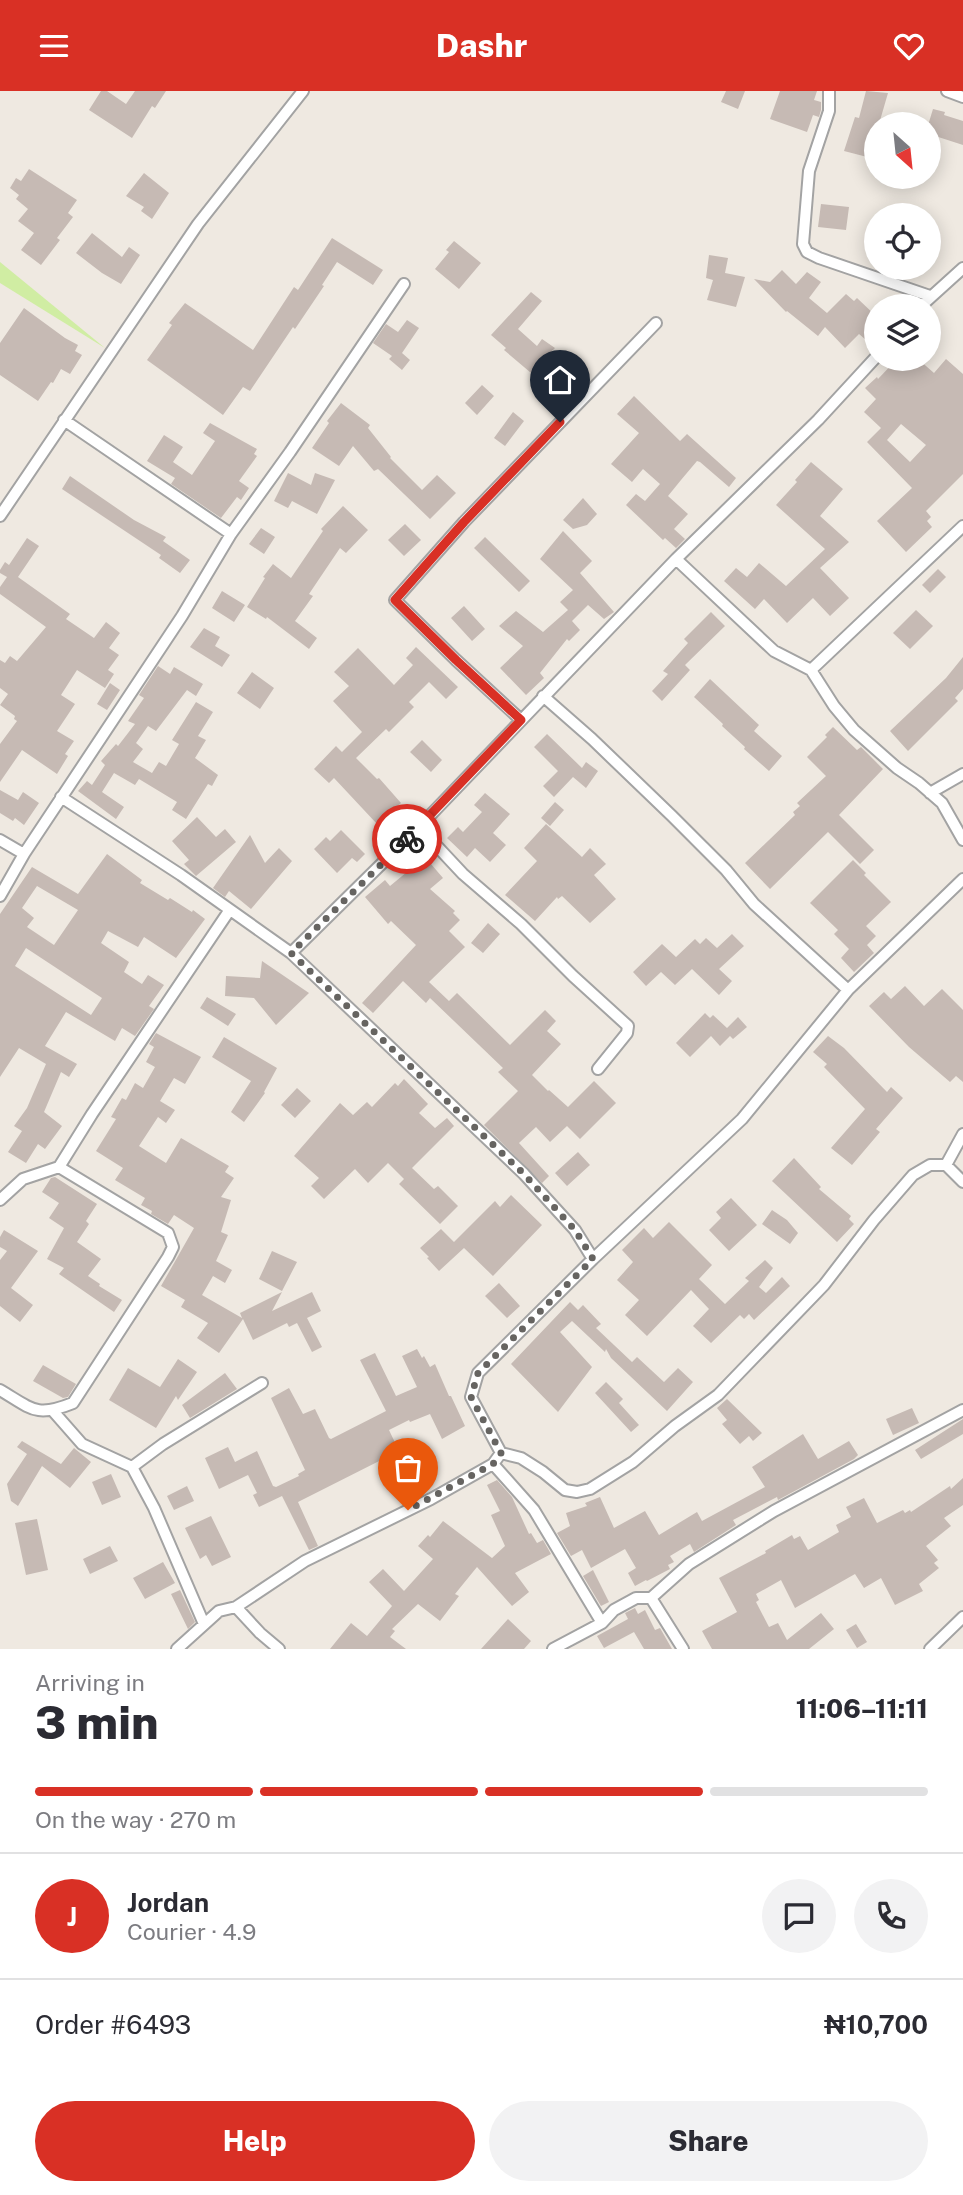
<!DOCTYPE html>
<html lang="en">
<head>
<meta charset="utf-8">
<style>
	body { margin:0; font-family:"Public Sans",sans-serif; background:#f2f2f3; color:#2b2b33; height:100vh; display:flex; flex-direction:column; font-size:26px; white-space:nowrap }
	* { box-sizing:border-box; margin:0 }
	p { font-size:23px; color:#7c7c81 }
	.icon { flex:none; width:38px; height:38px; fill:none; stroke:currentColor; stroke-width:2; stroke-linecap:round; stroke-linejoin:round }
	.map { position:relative; height:1558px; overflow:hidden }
	.drawer { display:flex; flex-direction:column; background:#fff; flex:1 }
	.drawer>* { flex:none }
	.needle { width:46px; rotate:153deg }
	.buttons { position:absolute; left:864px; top:21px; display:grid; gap:14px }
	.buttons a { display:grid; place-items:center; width:77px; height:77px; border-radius:50%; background:#fff; box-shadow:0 4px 18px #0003; font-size:35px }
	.pin { position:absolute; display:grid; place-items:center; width:60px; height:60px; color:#fff; margin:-72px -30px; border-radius:50% 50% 50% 0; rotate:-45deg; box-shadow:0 0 7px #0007 }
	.pin .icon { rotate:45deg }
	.courier { position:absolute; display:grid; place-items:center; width:70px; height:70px; margin:-35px; border:5px solid #d93025; border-radius:50%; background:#fff; color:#222; box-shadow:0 2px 9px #0007 }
	.headline em { font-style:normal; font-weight:800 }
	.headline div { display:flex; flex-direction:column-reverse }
	.headline { display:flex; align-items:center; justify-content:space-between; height:119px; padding:0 35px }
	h1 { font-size:46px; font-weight:800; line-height:52px }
	.bar { display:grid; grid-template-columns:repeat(4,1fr); gap:10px 7px; align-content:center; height:84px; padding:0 35px }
	.bar i { height:9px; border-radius:5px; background:#e1e1e2 }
	.bar .on { background:#d93025 }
	.bar p { grid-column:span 4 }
	.line { display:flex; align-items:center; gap:18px; padding:0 35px; border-top:2px solid #e1e1e2 }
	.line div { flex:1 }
	.round { display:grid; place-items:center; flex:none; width:74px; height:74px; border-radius:37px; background:#f2f2f3 }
	.action { display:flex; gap:14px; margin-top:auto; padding:14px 35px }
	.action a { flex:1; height:80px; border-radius:42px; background:#d93025; color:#fff; font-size:28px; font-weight:800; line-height:80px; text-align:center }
	.action a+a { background:#f2f2f3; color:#2b2b33 }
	header { display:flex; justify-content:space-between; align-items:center; height:91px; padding:0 35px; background:#d93025; color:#fff; font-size:32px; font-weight:800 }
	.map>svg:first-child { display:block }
	.grass { fill:#d0eda3 }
	.building { fill:#c6bab4; fill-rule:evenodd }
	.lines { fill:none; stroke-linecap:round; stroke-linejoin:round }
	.street-casing { stroke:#a3a3a3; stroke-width:14 }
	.street { stroke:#fff; stroke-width:10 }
	.done { stroke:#666461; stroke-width:7; stroke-dasharray:0 12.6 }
	.route { stroke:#d93025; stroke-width:9 }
</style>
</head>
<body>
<header><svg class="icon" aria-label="menu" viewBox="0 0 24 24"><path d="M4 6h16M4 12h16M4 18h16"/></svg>Dashr<svg class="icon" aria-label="heart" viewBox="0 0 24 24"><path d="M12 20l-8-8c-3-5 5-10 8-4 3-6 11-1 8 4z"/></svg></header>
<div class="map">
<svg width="963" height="1558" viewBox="0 0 963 1558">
	<rect width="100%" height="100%" fill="#efe9e1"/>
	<path class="grass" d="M0,171l105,86 -105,-65z"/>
	<path class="building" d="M101,0h6l19,13 9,-13h31l-11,17 -3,-2 -20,32 -43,-28z
		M726,0h19l-7,18 -17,-7z
		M780,0h37l-3,9 7,2v8l-2,7 -6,-2 -6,17 -37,-13z
		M866,0l22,2 -9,31h-2v14l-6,20 -27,-7 11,-34 4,1z
		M933,18l12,3 -1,3 19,6v24l-34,-11v-12z
		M29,78l48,31 -9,13 5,4 -16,21 3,2 -19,25 -20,-15 13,-17 -16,-12 10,-12 -12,-10 3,-4 -9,-7 6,-10 5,3z
		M144,82l25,20 -17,26 -11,-8 3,-4 -18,-11z
		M821,113l28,3 -3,23 -28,-3z
		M92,142l30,24 7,-10 11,8 -19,29 -19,-11 -26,-20z
		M332,147l51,32 -10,15 -36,-23 -15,23 2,1 -29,43 -2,-2 -43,64 -7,-4 -20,28 -76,-55 25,-35 -3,-2 16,-20 68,47 41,-63 4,3z
		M454,150l27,22 -22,26 -24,-20 14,-17 -3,-2z
		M709,164l19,3 -3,15 20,4 -9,30 -29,-7 6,-20 -7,-2z
		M782,179l14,14 11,-12 14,10 -12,16 18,15 19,-19 8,7 3,-3 20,19v12l-11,11 -7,-6 -14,14 -20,-21 -7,9 -31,-25 -1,1 -32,-33 16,3z
		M531,201l11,9 -24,28 19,17 5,-7 13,9 -4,4 31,26 -11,14 2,1 -10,12 -29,-24 3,-3 -33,-28 2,-2 -15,-13z
		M24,217l41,30 13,7 -3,6 7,4 -12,19 -9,-5 -8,14 -2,-1 -13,19 -38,-26v-32z
		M407,229l12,8 -17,25 8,7 -8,10 -13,-11 3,-3 -19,-13 13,-19 12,8z
		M897,268h21l16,14 12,-14 17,15v100l-37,37 5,6 -4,4 5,6 -26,25 -29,-31 35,-33 -45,-46 14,-14 -17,-16 12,-13 -11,-11 12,-11 1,2zM901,333l25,21 -16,17 -23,-22z
		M482,294l12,11 -17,19 -12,-12z
		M634,305l46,45 7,-7 49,44 -7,9 -29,-25 -3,-1 -16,19 -13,16 20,18 -14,15 11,10 -9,9 -11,-10 -2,2 -37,-35 10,-11 9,7 15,-17 -17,-15 -11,13 -21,-18 28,-31 -22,-19z
		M341,312l29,22 -2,3 23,29 -1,1 32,32 15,-15 19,18 -26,26 -52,-50 -4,2 -21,-25 -14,20 -27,-18 17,-25 -2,-2z
		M513,321l11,9 -19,25 -11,-8z
		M210,332l47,26 -3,5 3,2 -18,25 10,7 -8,12 -4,-3 -16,21 -50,-34 4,-6 -28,-17 17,-26 19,12 -10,15 19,13 23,-34 -12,-8z
		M811,371l32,27 -23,27 29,26 -29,26 29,30 -19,18 -17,-18 -26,25 -23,-24 -9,10 -31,-28 12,-13 11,9 12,-14 27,23 39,-37 -49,-44 21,-23 -2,-2z
		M288,382l23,12 4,-12 20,7 -18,34 -25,-13 -4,7 -14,-7z
		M70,385l64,44 32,17 -3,4 27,19 -10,13 -21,-15 2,-3 -99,-66z
		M583,407l14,16 -10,11 -14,4 -10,-9z
		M343,415l25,24 -22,23 -6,-5 -31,46 4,2 -18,25 22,17 -8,11 -42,-32 -1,2 -19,-12 18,-29 -2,-1 10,-13 18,14 32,-47 -2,-2z
		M405,433l16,16 -17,16 -16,-16z
		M261,437l14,9 -11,17 -15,-10z
		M563,440l29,30 -12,12 34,39 -10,7 -16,-14 -16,16 8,9 -11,11 -2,-2 -27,34 4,5 -18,17 -26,-27 23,-22 -24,-20 17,-15 27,21 25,-22 -8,-8 13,-12 -33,-31z
		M485,446l45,44 -11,11 -45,-44z
		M27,447l12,8 -21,31 52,37 -4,5 28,19 12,-16 14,11 -11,15 10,7 -11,15 6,4 -9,14 -28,-18 -16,25 14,9 -18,27 17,10 -9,13 3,2 -11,18 -35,-24 -22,32v-38l17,-23 -3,-2 1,-3 -15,-11 8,-11 -8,-6v-28l5,3 5,-7 7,5 29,-34 -46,-33v-7l7,-10 -7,-4v-3l5,-8 4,3z
		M938,478l8,8 -16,16 -8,-8z
		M222,500l23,14 -11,17 -22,-14z
		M464,515l21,23 -13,12 -21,-23z
		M916,519l17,16 -23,23 -17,-16z
		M711,521l14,14 -40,39 5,5 -28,31 -10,-10 16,-17 -5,-3 25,-28 -4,-4z
		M204,537l16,9 -5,9 15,9 -8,12 -32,-20z
		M416,556l42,40 -12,12 -17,-17 -20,20 5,5 -25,25 -3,-3 -30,29 21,21 2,-1 22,25 -24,21 -43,-46 -5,5 -15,-14 22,-23 6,6 20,-20 -29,-31 16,-15 -15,-14 24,-24 36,37 19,-20 -7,-7z
		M963,566v32l-8,9 3,3 -50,50 -18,-20 56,-53z
		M158,575l12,8 4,-7 29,17 -7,12 -9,-6 -31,41 -8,-5 -12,17 7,6 -10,13 19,11 7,-11 7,4 13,-22 -7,-4 24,-38 17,10 -15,24 8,4 -11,18 23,17 -6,11 -4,-2 -22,35 -14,-9 5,-8 -38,-23 -4,6 -21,-12 -12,19 22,15 -8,12 -38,-28 9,-10 5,4 13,-20 -4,-4 15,-17 2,2 17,-22 -7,-3 16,-23 -5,-3z
		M252,581l22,16 -14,21 -23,-16z
		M710,588l49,46 -5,6 28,25 -13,15 -25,-22 1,-2 -23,-21 1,-2 -29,-27z
		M110,592l10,7 -13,20 -10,-6z
		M833,636l24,23 4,-3 22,22 -44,46 35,35 -14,14 -32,-32 -58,57 -25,-26 50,-48 -2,-3 7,-6 -3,-3 29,-27 -19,-19 20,-20 -2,-2z
		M547,643l35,34 4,-6 12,9 -12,17 -13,-11 -19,20 -11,-11 15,-15 -24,-24z
		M422,649l20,20 -11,12 -21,-20z
		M0,699l18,10 5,-8 16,11 -15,22 -9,-7 -2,3 -13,-8z
		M485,702l25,21 -17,19 13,12 -16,17 -15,-14 -8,9 -20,-19 11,-11 5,5 19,-20 -8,-7z
		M555,711l9,8 -14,16 -9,-8z
		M197,726l19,20 9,-8 11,13 -40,34 -12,-12 5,-4 -17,-19z
		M546,733l36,33 8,-9 16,16 -12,11 22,24 -26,24 -28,-27 -4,3 -1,-2 -22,24 -30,-26 32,-34 -13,-13z
		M341,739l24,24 -8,8 -5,-4 -15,15 -23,-24 12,-12 4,4z
		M250,744l15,28 14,-15 13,13 -41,48 -22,-18 -4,6 -12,-9z
		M107,763l35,26 -2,3 28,17 2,-2 22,14 1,-2 12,9 -29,39 -32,-21 -6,10 -30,-16 -7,12 28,19 -5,10 18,12 6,-9 16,10 -15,21 5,3 -19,27 -13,-8 -7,13 -49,-29 -21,34 32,18 -8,13 -8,-5 -17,40 18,14 -17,23 -7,-5 -12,19 -18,-11 14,-21 -8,-5 13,-18 19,-44 -27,-16 -19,29v-163l32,-47 46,27zM37,795l41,24 -24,35 -27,-18 7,-9 -12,-10zM26,857l76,50 -11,17 -76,-49z
		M425,766l18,21 -13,11 25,22 -2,2 7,7 -11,11 16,16 -36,35 20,19 8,-8 53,52 35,-35 11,11 -9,10 14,13 -29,31 16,16 1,-1 19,17 26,-26 22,22 -36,36 -13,-13 -17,16 -14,-15 -17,16 30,33 -7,7 -58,-58 34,-34 -20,-19 5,-4 -73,-70 -4,5 -23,-22 -30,32 -11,-10 54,-58 -25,-24 -3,3 -23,-27 20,-17 5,6z
		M853,769l13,13 -2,2 27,27 -25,24 10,10 -9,9 7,8 -20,19 -13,-14 8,-9 -15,-15 4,-4 -28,-27z
		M488,832l12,11 -17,19 -12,-10z
		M732,843l12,12 -25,23 13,12 -13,14 -27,-26 -17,16 -14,-13 -15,14 -13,-14 29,-28 14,13 19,-18 5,5 6,-6 11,10z
		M262,870l47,32 -33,32 -22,-27 -29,-2 1,-20 34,2z
		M905,895l19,20 18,-17 21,21v72l-7,-6 -6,6 -41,-35 -40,-41 15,-14 7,7z
		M207,906l29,17 -8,12 -28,-18z
		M705,922l5,5 3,-3 14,13 11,-11 9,10 -14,12 -3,-3 -10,10 -9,-10 -21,21 -14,-14z
		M156,942l45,24 -16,27 -11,-6 -14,23 15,9 -9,13 -8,-6 -19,29 27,17 15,-25 48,28 -4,6 9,6 -13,19 10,3 -10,32 7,3 -12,26 16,9 -7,13 -12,-7 -11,19 40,23 -2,-5 42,-21 -10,19 40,-19 9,19 -14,7 15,29 -10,5 -15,-29 -8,4 -2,-4 -34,17 -10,-21 -24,34 -22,-15 11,-15 -27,-16 4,-7 -24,-14 33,-58 -20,-13 -6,9 -17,-10 1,-3 -11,-6 4,-7 -30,-18 8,-12 -27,-17 20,-32 -5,-2 11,-19 4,2 9,-17 8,5 12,-21 -9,-5 8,-15 -5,-3z
		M828,945l16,12 43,44 4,-5 12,11 -27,31 4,3 -28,33 -21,-17 34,-39 -41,-42 3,-3 -14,-12z
		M224,946l53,31 -13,24 1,1 -21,29 -13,-10 20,-31 -39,-24z
		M404,988l24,25 -9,9 16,15 12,-10 7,8 -42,42 22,21 4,-3 20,20 -18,18 -41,-40 5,-5 -16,-16 -20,20 -13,-14 -31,30 -13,-13 8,-8 -25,-22 46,-53 13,12 14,-13 5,5 23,-24 3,3z
		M297,997l14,13 -16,17 -14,-13z
		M578,1061l12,13 -23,21 -12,-13z
		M794,1067l27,29 -2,2 32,27 -2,3 5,5 -17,18 -65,-61z
		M55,1086l42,27 -11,17 3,3 -12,18 24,17 -13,17 12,8 -1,2 23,14 -8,12 -55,-38 5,-6 -17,-9 17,-31 -15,-10 10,-15 -17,-11 9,-14z
		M511,1104l31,30 -49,51 -29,-28 -25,23 -12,-13 2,-1 -9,-9 21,-19 13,13 41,-41 5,6z
		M731,1107l26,27 -28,26 -20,-21 12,-12 -5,-6z
		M772,1119l15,10 11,13 -8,11 -28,-20z
		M669,1131l43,43 -13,14 26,25 24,-23 -4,-3 20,-18 8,8 -14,19 7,6 16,-16 8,9 -36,34 -5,-6 -5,5 -4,-4 -29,28 -18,-17 16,-17 -18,-19 -44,46 -22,-21 14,-15 -22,-20 16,-18 -11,-12 22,-22 9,10z
		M4,1139l34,21 -27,37 22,17 -13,17 -20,-16v-46l7,-9 -7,-4v-10z
		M272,1160l25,11 -15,29 -23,-12z
		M499,1192l21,23 -13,12 -22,-22z
		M570,1211l8,8 5,-5 18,19 -5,4 36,34 5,-5 27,25 14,-14 15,14 -26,29 -56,-53 -5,-9 -1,3 -33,-31 -12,11 32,35 -34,45 -47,-48z
		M417,1258l5,9 2,-2 6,11 5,-3 14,32h2l14,30 -23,13 -12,-25 -20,8 -1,-2 -20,10 10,21 -101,51 20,44 -9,4 -27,-54 -23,11 -6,-12 4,-2 -9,-18 -29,14 -14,-31 23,-11 7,15 22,-11 16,35 3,1 23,-11 -1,-2 7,-4 -34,-72 18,-10 14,26 12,-5 14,29 2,1 55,-28 -26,-51 15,-7 21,43 21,-9 -15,-31z
		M178,1268l19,13 -19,28 -2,-4 -20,32 -47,-28 19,-32 32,19z
		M43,1274l33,19 -8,13 -5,1 -30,-17z
		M225,1282l12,16 -47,29 -8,-13z
		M606,1291l17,17 -4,4 20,22 -8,7 -36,-39z
		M727,1308l35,34 -9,8 -4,-5 -9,8 -18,-20 5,-4 -10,-12z
		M912,1317l7,15 -26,12 -7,-16z
		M963,1328v15l-42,25 -6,-9z
		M803,1343l15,25 31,-18 9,14 -4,4 -76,41 -1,-3 -44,23 3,5 -42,27 -4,-8 -20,12 4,6 -6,3 2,4 -23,12 -1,-1 -11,6 -7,-13 8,-5 -11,-19 -34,19 -9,-18 -11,6 -14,-23 13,-7 -4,-13 21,-7 -2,-3 15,-6 14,31 31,-17 14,24 38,-23 5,9 63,-34 -13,-20z
		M22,1350l39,23 13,-16 17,14 -21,26 -28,-22 -24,40 -7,-5 -4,-17 20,-30 -10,-7z
		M111,1383l10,23 -19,8 -10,-23z
		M963,1387v27l-19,13 7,8 -25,20 12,14 -4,3 5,5 -20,16 4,7 -28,14 -14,-27 -17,10 -9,-14 -60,34 -14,-28 -25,14 3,6 -3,2 13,25 9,-4 9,17 34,-27 13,16 -25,20h-97l-10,-18 35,-19 -18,-34 47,-25 -1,-2 27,-16 2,4 6,-3 8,14 31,-18 -3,-7 15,-8 -5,-10 18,-9 13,25 26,-13 2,3 5,-3 1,2 39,-26 1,3z
		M497,1389l15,17 17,37 2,-1 6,10 6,-3 8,14 -36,19 14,19 -17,14 -35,-39 -22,27 4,2 -19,25 -22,-17 -26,25 3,2 -5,6 16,12h-76l21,-26 16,13 25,-30 -23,-24 14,-13 21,22 29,-32 -15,-13 10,-11 2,2 13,-16 49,37 13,-12 -14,-31 9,-4 -13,-26z
		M187,1395l7,15 -20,9 -7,-14z
		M211,1425l20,41 -19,9 -6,-11 -6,4 -15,-31z
		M37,1428l11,51 -22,5 -11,-52z
		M110,1455l8,15 -28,13 -7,-15z
		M163,1471l12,21 -30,16 -12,-21z
		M593,1479l16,32 -8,4 -18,-30z
		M180,1499l15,32 -7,7 -17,-35z
		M635,1517l3,6 7,-4 10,20 5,-2 12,21h-28l-10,-17 -30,16 -7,-12 31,-17 -3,-6z
		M508,1528l23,22 -7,8h-43z
		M856,1533l11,18 -10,6 -11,-18z"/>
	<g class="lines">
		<g class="street-casing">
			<path id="street" d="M829,0v20l-20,60 -6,73 4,8 12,6 111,38
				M947,0l16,6
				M921,215l42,-38
				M64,329l167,114
				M0,425l198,-292 105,-133
				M676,468l98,92 37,19 23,36 20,24 43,38 22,15 23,20 21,37
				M811,579l152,-144
				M543,605l49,43 80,77 54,54 28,34 94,86
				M521,629l-65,-60 -61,-60 69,-78 192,-199
				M930,702l33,-19
				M61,706l120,78 110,78 233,221 51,56 18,29
				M419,736l44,47 58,50 52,52 55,50 -1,7 -29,36
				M0,749l24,14 158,-238 49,-82 59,-82 114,-168
				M0,805l24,-42
				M291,862l128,-126 257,-268 142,-139 59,-64
				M946,1074l17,17
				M0,1109l23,-21 36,-12
				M0,1299c32,19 36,28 73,13l95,-146 5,-10 -5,-14 -109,-66 33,-53 137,-203
				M53,1320l29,33 50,23 22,41 50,116
				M501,1362l-30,-56 7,-24 115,-114 149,-140 106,-129 115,-111
				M493,1373l41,46 68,113
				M132,1376l31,-23 99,-61
				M651,1507l32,51
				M236,1516l24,26 19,16
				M177,1558l42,-38 17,-4 69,-46 126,-62 62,-35 8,-11 20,5 22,14 22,18 12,2 13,-3 43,-27 42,-36 43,-31 106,-110 50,-65 39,-45 17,-10h16l17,-31
				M553,1558l49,-26 12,-13 22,-12h15l38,-34 85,-53 189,-101
				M930,1558l33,-32"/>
		</g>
		<use href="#street" class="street"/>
	</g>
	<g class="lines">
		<path class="done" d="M407,748l-116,114 233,221 51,56 18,29 -115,114 -7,24 30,56 -8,11 -85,46"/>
		<path class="route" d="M407,748l114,-119 -65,-60 -61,-60 69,-78 96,-100"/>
	</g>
</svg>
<div class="buttons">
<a><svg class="needle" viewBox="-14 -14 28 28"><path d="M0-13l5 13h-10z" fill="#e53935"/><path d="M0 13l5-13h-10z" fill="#7c7c81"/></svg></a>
<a><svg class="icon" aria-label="locate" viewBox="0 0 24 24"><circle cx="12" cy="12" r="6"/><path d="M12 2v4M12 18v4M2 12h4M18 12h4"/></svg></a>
<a><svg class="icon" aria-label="layers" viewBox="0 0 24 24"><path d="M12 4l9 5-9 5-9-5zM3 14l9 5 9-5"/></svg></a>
</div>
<div class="pin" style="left:408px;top:1419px;background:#ea580c"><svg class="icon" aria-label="bag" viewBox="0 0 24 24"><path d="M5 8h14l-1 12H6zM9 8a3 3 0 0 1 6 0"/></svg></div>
<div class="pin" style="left:560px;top:331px;background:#1f2937"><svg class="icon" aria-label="home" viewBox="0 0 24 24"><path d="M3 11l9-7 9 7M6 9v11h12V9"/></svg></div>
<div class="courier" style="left:407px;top:748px"><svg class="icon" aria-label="bike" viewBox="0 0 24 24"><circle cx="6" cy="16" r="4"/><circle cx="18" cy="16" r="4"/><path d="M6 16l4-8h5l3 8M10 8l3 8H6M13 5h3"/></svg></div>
</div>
<section class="drawer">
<div class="headline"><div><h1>3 min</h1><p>Arriving in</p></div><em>11:06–11:11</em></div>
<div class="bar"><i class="on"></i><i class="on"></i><i class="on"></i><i></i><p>On the way · 270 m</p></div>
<div class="line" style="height:126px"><b class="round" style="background:#d93025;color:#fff">J</b><div><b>Jordan</b><p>Courier · 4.9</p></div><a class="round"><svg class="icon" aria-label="chat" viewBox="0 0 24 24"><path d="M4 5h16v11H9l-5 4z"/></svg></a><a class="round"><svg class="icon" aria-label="phone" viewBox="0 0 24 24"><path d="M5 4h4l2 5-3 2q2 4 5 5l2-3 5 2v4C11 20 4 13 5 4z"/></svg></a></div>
<div class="line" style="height:91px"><div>Order #6493</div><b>₦10,700</b></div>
<div class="action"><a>Help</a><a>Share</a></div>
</section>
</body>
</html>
